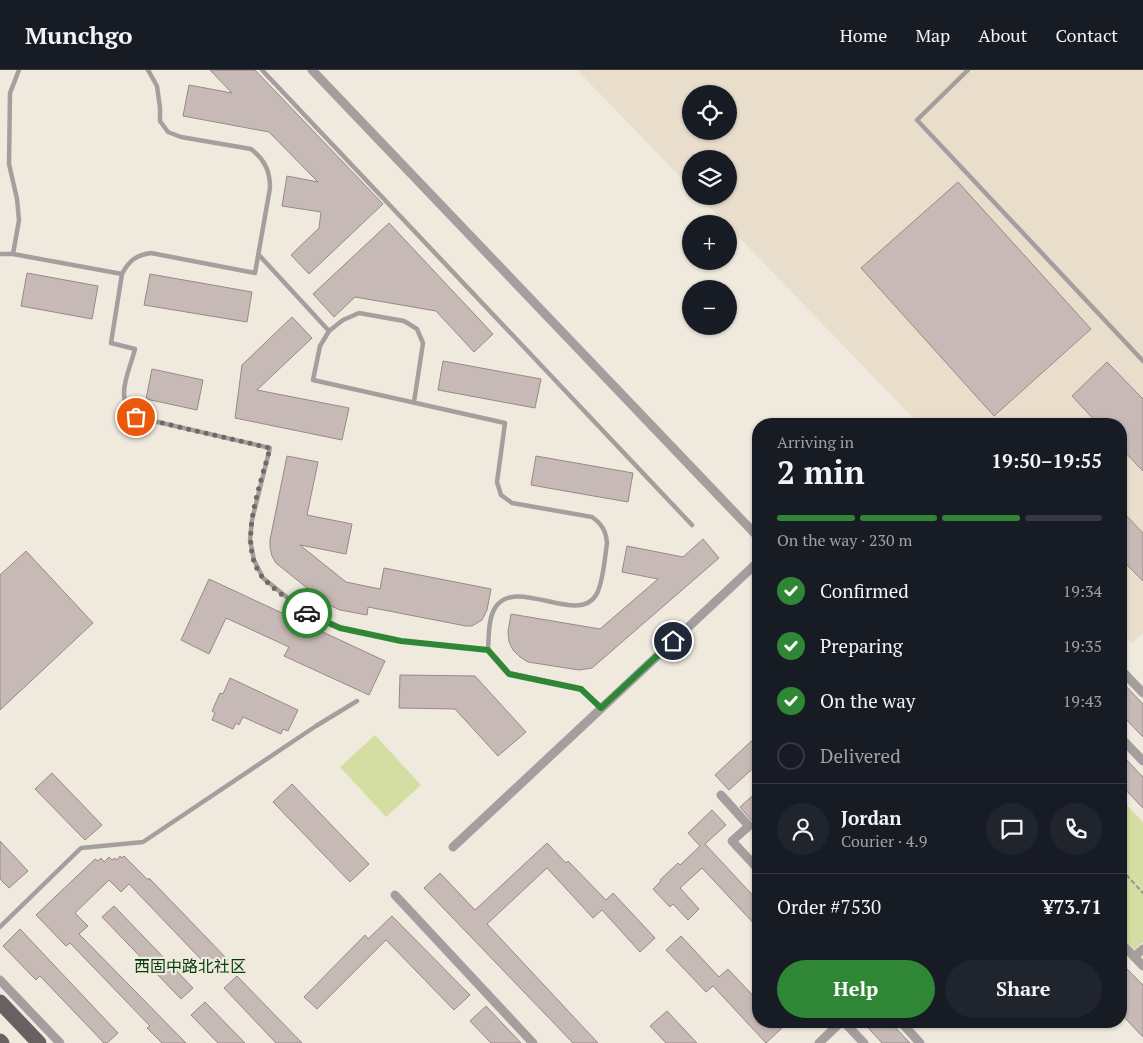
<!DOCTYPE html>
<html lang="en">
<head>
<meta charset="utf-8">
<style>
	body { margin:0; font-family:"PT Serif","Noto Sans SC",serif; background:#20242c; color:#f1f3f6; height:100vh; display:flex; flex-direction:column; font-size:19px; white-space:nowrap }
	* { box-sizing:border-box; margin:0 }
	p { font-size:16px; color:#9ea1a6 }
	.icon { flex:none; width:28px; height:28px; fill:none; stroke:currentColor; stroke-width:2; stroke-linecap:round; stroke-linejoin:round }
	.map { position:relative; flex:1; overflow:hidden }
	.sheet { position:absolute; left:752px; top:348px; width:375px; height:610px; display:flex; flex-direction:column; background:#171b24; border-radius:20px; box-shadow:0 1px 4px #0004 }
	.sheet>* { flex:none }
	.controls { position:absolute; left:682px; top:15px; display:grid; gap:10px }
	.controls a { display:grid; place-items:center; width:55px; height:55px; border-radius:50%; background:#171b24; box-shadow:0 1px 4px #0004; font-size:25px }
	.pin { position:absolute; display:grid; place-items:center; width:42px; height:42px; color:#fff; margin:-21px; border:2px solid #fff; border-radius:50%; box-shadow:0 1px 5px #0007 }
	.courier { position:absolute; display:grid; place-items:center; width:50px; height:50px; margin:-25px; border:4px solid #2f8736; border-radius:50%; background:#fff; color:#222; box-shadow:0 1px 6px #0007 }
	.overview em { font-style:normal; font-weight:700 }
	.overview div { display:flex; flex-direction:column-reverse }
	.overview { display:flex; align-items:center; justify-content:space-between; height:85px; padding:0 25px }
	h1 { font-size:32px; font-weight:700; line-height:38px }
	.bar { display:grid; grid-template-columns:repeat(4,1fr); gap:8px 5px; align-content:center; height:60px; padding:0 25px }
	.bar i { height:6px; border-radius:4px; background:#363941 }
	.bar .active { background:#2f8736 }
	.bar p { grid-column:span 4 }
	.line { display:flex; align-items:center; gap:12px; padding:0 25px; border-top:1px solid #363941 }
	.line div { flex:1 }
	.round { display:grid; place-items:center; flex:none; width:52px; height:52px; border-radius:26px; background:#20242c }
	ol { padding:0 25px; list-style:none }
	li { display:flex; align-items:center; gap:15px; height:55px }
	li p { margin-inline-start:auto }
	li .icon { padding:5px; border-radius:50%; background:#2f8736; color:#fff; stroke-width:4 }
	li:last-child { color:#9ea1a6 }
	li i { width:28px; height:28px; border:2px solid #363941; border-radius:50% }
	.action { display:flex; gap:10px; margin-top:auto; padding:10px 25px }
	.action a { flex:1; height:58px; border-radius:30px; background:#2f8736; color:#fff; font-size:20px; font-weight:700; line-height:58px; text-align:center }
	.action a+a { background:#20242c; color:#f1f3f6 }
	header { display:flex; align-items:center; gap:30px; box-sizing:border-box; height:70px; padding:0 25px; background:#171b24; border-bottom:1px solid #363941 }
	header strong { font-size:24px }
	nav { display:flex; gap:28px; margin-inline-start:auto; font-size:18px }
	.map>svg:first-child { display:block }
	.built { fill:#e9decc; fill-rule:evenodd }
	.green { fill:#d4dea3 }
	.building { fill:#c7b9b5; stroke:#978a86 }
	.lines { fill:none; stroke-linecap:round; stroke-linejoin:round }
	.path { stroke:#99948c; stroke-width:2; stroke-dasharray:5 2.5; stroke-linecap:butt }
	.lane { stroke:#a59e9f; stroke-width:4.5 }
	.street { stroke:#a59e9f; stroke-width:9 }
	.primary { stroke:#6b6061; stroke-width:15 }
	.done { stroke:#6d6a63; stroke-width:5; stroke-dasharray:0 9 }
	.route { stroke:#2f8736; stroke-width:6 }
	.labels { text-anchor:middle; stroke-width:4.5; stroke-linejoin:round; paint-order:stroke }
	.neighbourhood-label { font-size:16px; fill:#003d09; stroke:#f0e9de }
</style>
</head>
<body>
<header>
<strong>Munchgo</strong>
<nav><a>Home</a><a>Map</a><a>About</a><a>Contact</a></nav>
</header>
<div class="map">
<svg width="1143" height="973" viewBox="0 0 1143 973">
	<rect width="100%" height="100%" fill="#f0e9de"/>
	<path class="built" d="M577,0h566v563l-11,10 -11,-11v-208h-202l-190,-197v-3h-3l-27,-28h30v-37h-38v29zM691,24h38v37h-38z"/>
	<path class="green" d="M375,665l46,50 -35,32 -46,-50z
		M1121,729l22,23v120l-8,8 -14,-15z"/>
	<path class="building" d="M210,0h45l128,134 -74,70 -18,-19 28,-27 2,-16 -39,-6 5,-30 31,6 -49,-50 -86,-16 6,-31 43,8z
		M958,112l133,147 -97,87 -133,-148z
		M389,153l104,111 -19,18 -38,-41 -81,-14 -21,20 -21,-23z
		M27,203l71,13 -6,33 -71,-13z
		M150,204l102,18 -5,30 -103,-17z
		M292,247l20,21 -55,52 92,18 -7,32 -107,-22 7,-53z
		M443,291l98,18 -6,29 -97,-18z
		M1107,292l36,37v72l-22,-23v-24h-23l-26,-28z
		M152,299l51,11 -6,30 -51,-11z
		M287,386l31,6 -11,53 45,9 -6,30 -46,-9 46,37 34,7 4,-21 107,21 -4,21 -5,10 -10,6h-6l-98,-19 -1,8 -27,-5 -13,-6 -51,-41 -4,-7 -2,-8v-8z
		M536,386l97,17 -5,29 -97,-17z
		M1121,440l22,23v48l-22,-22z
		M703,469l16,19 -127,110 -13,2 -51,-8 -8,-5 -7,-7 -4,-8 -1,-10 3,-18 89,15 58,-50 -36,-7 5,-26 56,11z
		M26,481l67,72 -93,87v-135z
		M209,509l176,82 -16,34 -85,-39 5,-9 -63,-29 -17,36 -28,-14z
		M400,605l75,1 51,56 -28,24 -43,-47 -56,-1z
		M230,608l68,32 -10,21 -5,-2 -2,5 -38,-17 -4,8 -3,-2 -3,6 -21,-9 3,-7 -3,-2 8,-18 3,1z
		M1121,611l22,23v33l-22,-23z
		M759,664v29l-30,27 -14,-15z
		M1121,684l22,23v31l-22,-23z
		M52,703l50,52 -17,15 -50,-51z
		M292,714l77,80 -19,18 -77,-80z
		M759,720v39l-19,-22z
		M712,740l14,15 -21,19 54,58v27l-57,-61 -22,20 19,21 -11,11 -15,-16 -3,3 -17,-18 8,-8 -1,-1 18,-17 2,2 20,-19 -12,-13z
		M0,771l28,30 -19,17 -9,-9z
		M547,773l19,20 2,-2 38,39 7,-7 42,45 -15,14 -38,-42 -9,8 -46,-50 -60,56 111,119h-25l-149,-155 16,-15 35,37z
		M120,786l2,2 2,-2 24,24 1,-2 79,82 -14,13 -85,-89 -8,8 -12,-12 -34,33 13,13 -9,8 107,109h-24l-15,-15 3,-2 -80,-83 -4,3 -30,-31 59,-56 3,2 3,-3 3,4 5,-5 3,3 3,-2 2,2z
		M114,836l79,82 -12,11 -79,-82z
		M392,846l78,79 -16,15 -68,-70 -69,69 -13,-12 61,-62 3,4z
		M20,859l98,104 -11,10h-3l-64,-67 -4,4 -33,-34z
		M681,866l38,41 9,-8 31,33v19h18l6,6 -17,16 -53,-57 -7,6 -40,-42z
		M1121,893l22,22v52l-22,-23z
		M237,906l65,67h-26l-52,-55z
		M205,932l40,41h-27l-27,-28z
		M486,936l35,37h-30l-21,-22z
		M667,941l30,32h-31l-16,-17z
		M862,951h27l21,22h-28z"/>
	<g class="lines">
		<path class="path" d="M1121,799l22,24"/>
		<path class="lane" d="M148,0l9,16 3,22v13l8,11 13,5 70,12c14,11 19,22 19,39l-15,85 -104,-20c-14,2 -22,7 -29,21l-11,69 24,6c-6,24 -22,50 1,68l134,31 -18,72 -2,20 4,20 9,18 46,37 31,13 61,13 87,9 21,23 72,16 20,19
			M262,0l430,455
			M968,0l-51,50 226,241
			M0,184h13l109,20
			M13,184l6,-34 -2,-21 -8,-35 1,-71 9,-23
			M259,185l70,76
			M414,332l9,-59 -6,-14 -13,-8 -45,-8 -16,7 -14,11 -9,15 -7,34 192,43 -8,59 4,13 11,8 80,14c10,7 14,14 15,26 -2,13 -4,42 -11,52 -18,31 -81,-20 -101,13 -7,11 -6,29 -7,42
			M0,857l81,-79 62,-6 173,-116 41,-25"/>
		<path class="street" d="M312,0l447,468
			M1124,603l19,20
			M1121,668l22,23
			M721,725l28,31 -17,15 27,29
			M453,777l306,-286
			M395,825l138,148
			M1121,873l22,23
			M1134,887l9,-8
			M0,910l60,63
			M843,951l21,22
			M900,951l20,22
			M819,973l23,-22"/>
		<path class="primary" d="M0,932l39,41
			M0,971l2,2"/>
	</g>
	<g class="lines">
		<path class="done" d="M136,347l134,31c-9,36 -35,99 -6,131 12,13 29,23 43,34"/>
		<path class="route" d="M307,543l33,15 61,13 87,9 21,24 72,15 20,19 72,-67"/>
	</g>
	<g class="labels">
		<g class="neighbourhood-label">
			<text x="190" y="902">西固中路北社区</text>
		</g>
	</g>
</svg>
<div class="controls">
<a><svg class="icon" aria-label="locate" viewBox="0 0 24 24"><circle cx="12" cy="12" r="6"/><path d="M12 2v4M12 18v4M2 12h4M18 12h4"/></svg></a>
<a><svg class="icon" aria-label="layers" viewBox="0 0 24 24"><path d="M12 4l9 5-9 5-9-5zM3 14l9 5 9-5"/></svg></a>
<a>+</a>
<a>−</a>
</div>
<div class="pin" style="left:136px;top:347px;background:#ea580c"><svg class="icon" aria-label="bag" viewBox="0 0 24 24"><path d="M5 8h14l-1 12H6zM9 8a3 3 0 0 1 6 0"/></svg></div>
<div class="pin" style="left:673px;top:571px;background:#1f2937"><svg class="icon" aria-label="home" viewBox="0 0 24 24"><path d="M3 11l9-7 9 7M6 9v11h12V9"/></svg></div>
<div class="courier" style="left:307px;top:543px"><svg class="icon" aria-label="car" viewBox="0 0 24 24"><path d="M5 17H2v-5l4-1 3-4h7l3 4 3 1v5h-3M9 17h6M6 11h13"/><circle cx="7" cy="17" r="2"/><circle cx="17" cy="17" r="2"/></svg></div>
<section class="sheet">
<div class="overview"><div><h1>2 min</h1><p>Arriving in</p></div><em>19:50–19:55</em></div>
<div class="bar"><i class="active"></i><i class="active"></i><i class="active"></i><i></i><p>On the way · 230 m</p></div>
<ol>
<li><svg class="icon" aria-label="check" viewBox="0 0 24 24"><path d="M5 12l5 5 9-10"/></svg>Confirmed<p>19:34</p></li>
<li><svg class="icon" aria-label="check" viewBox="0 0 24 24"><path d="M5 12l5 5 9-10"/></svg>Preparing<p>19:35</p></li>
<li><svg class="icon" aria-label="check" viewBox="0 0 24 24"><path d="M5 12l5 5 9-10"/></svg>On the way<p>19:43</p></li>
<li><i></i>Delivered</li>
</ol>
<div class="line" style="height:90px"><a class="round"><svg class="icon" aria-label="person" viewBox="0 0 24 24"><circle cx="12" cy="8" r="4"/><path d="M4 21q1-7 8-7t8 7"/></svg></a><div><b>Jordan</b><p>Courier · 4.9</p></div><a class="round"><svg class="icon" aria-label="chat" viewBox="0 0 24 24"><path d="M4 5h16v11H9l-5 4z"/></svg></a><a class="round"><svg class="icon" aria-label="phone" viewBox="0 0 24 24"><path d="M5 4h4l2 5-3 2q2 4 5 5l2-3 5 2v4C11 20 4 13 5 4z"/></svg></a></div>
<div class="line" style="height:65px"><div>Order #7530</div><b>¥73.71</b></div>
<div class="action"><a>Help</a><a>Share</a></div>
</section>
</div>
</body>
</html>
